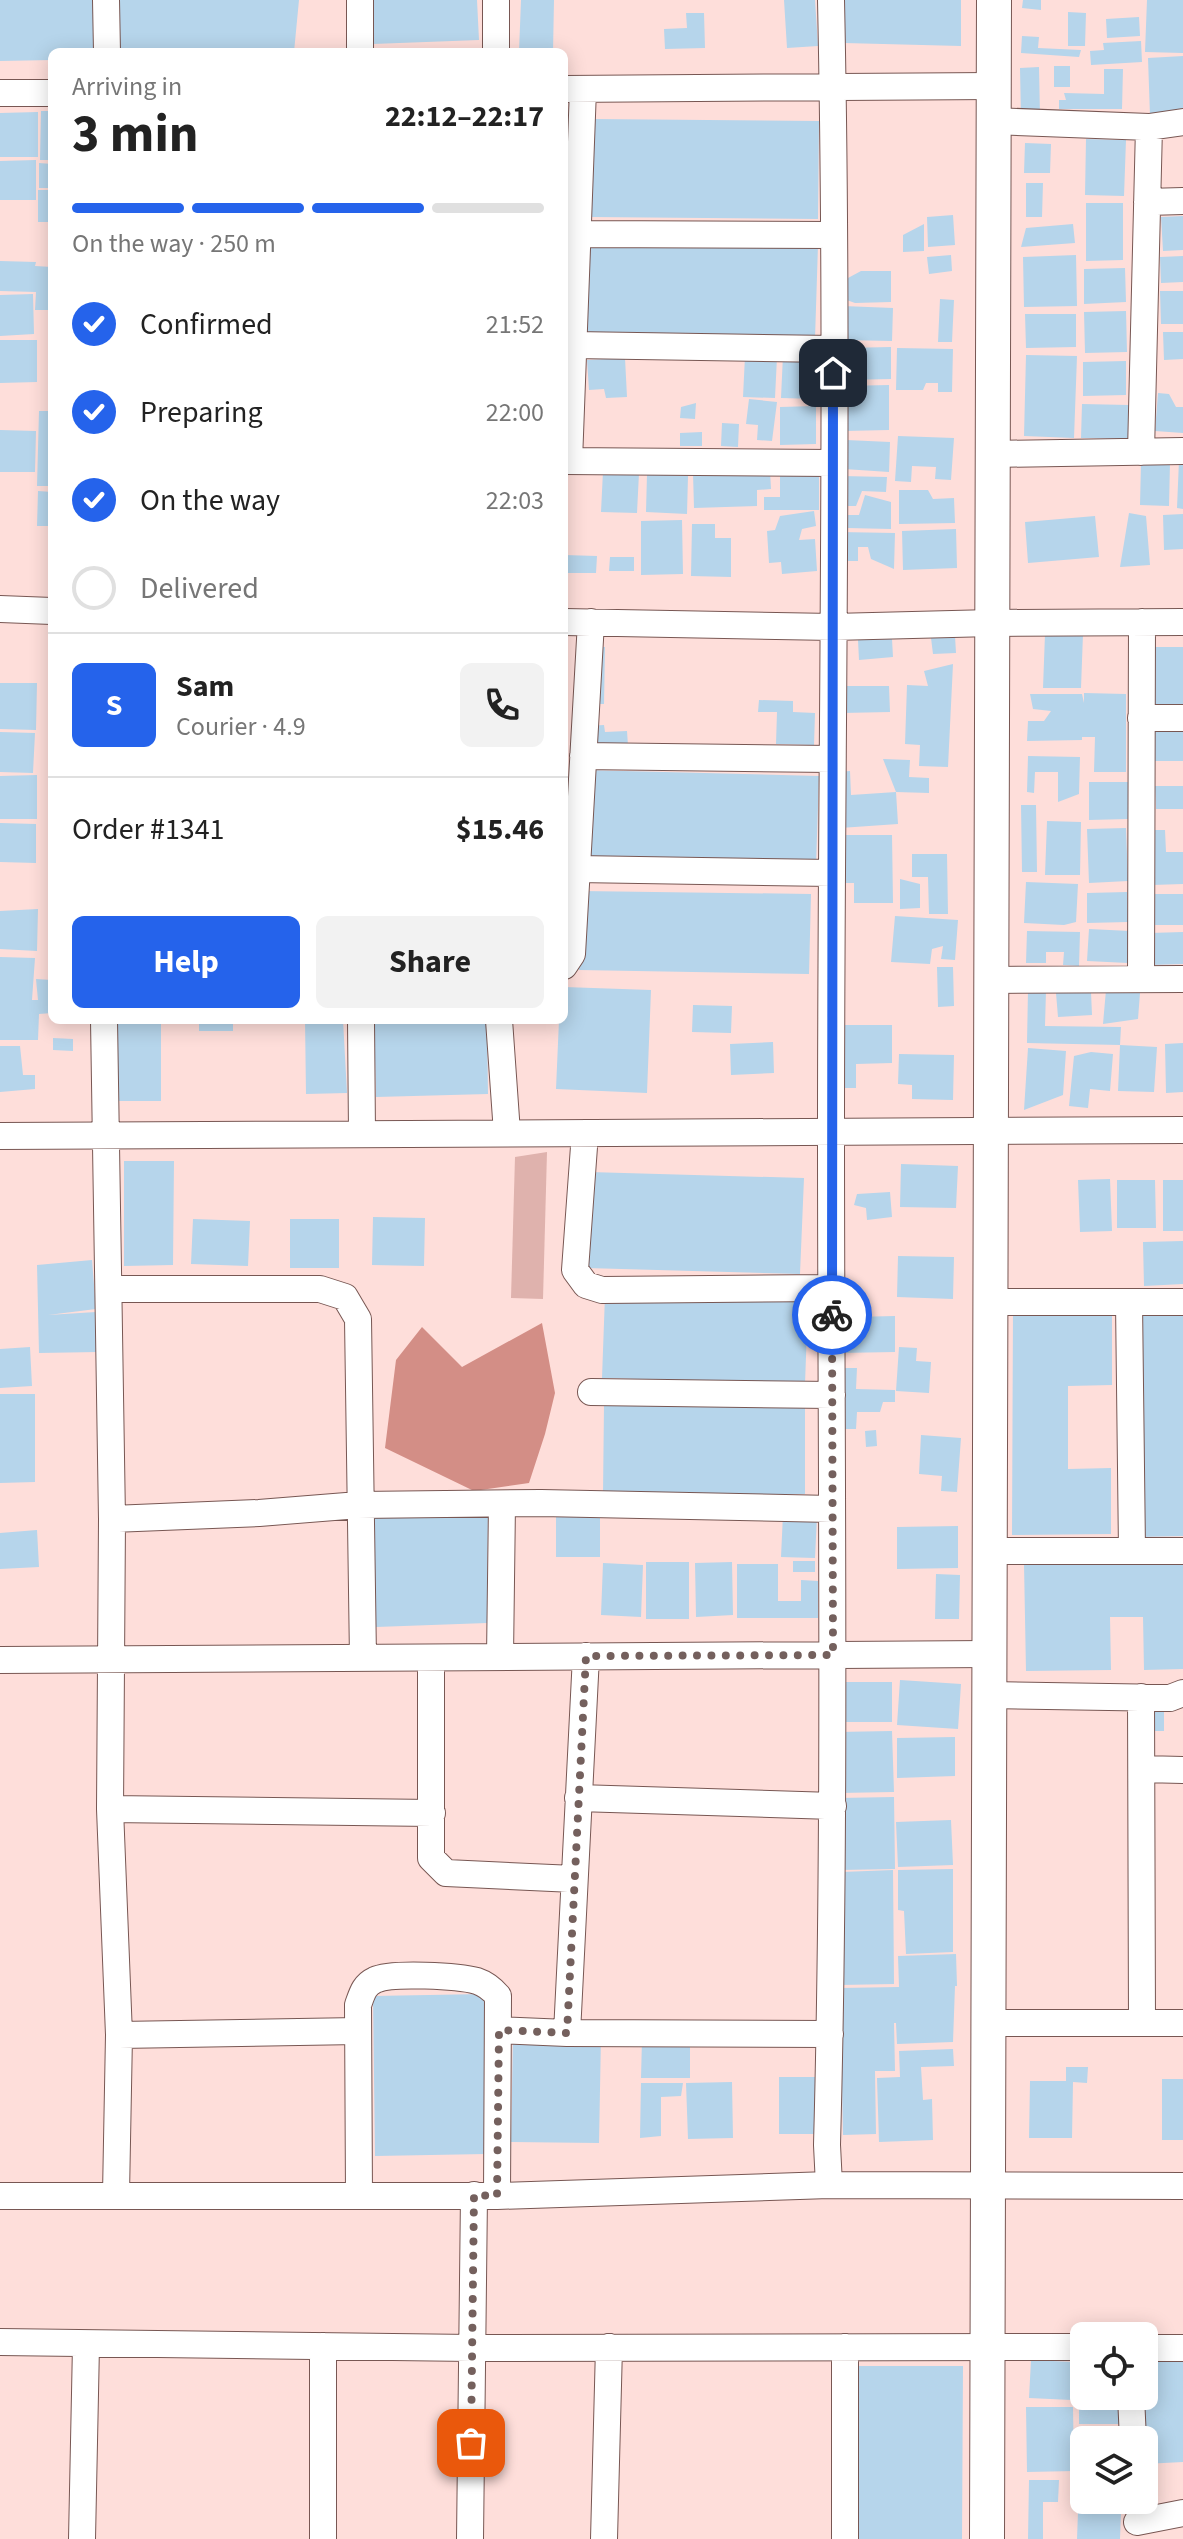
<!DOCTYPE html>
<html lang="en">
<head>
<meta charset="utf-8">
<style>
	body { margin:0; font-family:"Source Sans 3",sans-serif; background:#f2f2f2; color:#222; height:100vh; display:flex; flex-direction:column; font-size:30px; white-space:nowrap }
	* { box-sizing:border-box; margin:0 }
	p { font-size:26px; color:#767676 }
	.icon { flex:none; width:44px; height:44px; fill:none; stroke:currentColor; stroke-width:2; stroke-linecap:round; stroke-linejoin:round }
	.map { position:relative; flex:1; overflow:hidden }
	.details { position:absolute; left:48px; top:48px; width:520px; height:976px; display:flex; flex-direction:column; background:#fff; border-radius:12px; box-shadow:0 4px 20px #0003 }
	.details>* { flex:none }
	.fabs { position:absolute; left:1070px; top:2322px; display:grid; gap:16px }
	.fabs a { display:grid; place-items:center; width:88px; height:88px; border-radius:12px; background:#fff; box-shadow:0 4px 20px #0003; font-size:40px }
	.pin { position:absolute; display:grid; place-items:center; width:68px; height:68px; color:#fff; margin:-34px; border-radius:16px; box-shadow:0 4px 12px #0006 }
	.courier { position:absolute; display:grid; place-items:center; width:80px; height:80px; margin:-40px; border:6px solid #2563eb; border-radius:50%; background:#fff; color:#222; box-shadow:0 2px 10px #0007 }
	.head em { font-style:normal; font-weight:700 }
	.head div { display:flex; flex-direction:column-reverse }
	.head { display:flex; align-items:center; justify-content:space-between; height:136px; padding:0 24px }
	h1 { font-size:52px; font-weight:700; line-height:60px }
	.bar { display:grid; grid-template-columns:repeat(4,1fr); gap:12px 8px; align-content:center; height:96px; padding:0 24px }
	.bar i { height:10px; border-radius:6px; background:#e0e0e0 }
	.bar .selected { background:#2563eb }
	.bar p { grid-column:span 4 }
	.line { display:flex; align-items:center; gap:20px; padding:0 24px; border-top:2px solid #e0e0e0 }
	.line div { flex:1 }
	.round { display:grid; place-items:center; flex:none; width:84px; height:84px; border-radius:12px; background:#f2f2f2 }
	ol { padding:0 24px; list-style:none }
	li { display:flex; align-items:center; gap:24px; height:88px }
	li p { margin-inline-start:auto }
	li .icon { padding:8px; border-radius:50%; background:#2563eb; color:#fff; stroke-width:4 }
	li:last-child { color:#767676 }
	li i { width:44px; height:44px; border:4px solid #e0e0e0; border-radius:50% }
	.primary-button { display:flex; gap:16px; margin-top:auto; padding:16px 24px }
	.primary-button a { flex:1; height:92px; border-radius:12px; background:#2563eb; color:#fff; font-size:32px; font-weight:700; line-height:92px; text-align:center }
	.primary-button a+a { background:#f2f2f2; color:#222 }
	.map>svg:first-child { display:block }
	.green { fill:#dfb2ad }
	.water { fill:#d38e86 }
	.building { fill:#b6d5eb }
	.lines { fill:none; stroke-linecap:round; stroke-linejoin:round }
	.minor-casing { stroke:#785753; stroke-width:28 }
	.tertiary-casing { stroke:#785753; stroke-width:36 }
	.minor { stroke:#fff; stroke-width:26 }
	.tertiary { stroke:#fff; stroke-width:34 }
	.done { stroke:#74605d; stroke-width:8; stroke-dasharray:0 14.4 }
	.route { stroke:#2563eb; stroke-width:10 }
</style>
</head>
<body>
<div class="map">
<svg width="1183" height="2539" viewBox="0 0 1183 2539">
	<rect width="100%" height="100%" fill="#fededa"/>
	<path class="green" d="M547,1152l-4,147 -32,-1 4,-141z"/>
	<path class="water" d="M542,1323l13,70 -10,41 -16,49 -55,8 -89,-43 11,-88 26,-33 40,40z"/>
	<path class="building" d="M0,0h95l-1,52h-42v8l-52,1z
		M115,0h184l-5,52h-181z
		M372,0h105l2,40 -106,4z
		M521,0h33l-1,52h-34z
		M784,0h31l3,46 -31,2z
		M843,0h118v46l-117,-3z
		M1023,0h18v10l-19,-2z
		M1147,0h36v53l-38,-1z
		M1068,12l18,1 -1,33h-17z
		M686,13h18l1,35 -40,1 -1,-20 23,-1z
		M1139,17l1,19 -33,2 -1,-19z
		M1022,36l17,1 -1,11 43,2 -2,7 -58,-4z
		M1141,41l1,21 -51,3 -1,-14 14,-1 -1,-7z
		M1183,56v58l-33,2 -2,-58z
		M1054,66h16v21h-16z
		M1039,67l1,49 -19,1 -1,-49z
		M1104,69h19l-1,40h-63v-9h7l-2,-7 40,1z
		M41,111h11v49h-12z
		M38,112v45h-38v-44z
		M564,116h4l-1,105h-3z
		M592,119l227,2 -1,98 -227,-2z
		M1086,139l40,1 -2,56 -39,-1z
		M1025,143l26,1 -1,29h-26z
		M36,160v40h-36v-39z
		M39,163l13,1v24h-13z
		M1026,183h17l-1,34h-16z
		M38,190h14v32h-14z
		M1086,203h37v57l-37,1z
		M953,215l2,30 -27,2 -1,-30z
		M1183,216v34l-20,1 -2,-34z
		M924,224v27l-21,1v-17z
		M1073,224l2,19 -54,4 5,-19z
		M589,241l229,4 -3,94 -229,-5z
		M951,255l1,16 -23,3 -2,-17z
		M1076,255l1,51 -53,1 -1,-50z
		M1183,256v26l-22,1 -1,-26z
		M0,261l36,1 -1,4 17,1v43h-17l1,-18 -36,-1z
		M1125,268l1,34 -42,2v-35z
		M861,271h30v31l-36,1 -14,-5 7,-20z
		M1160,291h23v33h-22z
		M33,294l1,40 -34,2v-41z
		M940,299l14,1 -2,42h-14z
		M843,306l50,2 -1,33 -50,-1z
		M1126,311l1,41 -42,1 -1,-41z
		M1025,314h51v33l-50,1z
		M1163,332h20v27l-19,1z
		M0,340h37v42l-37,1z
		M891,347v32l-47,1v-32z
		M897,348l56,1 -1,43h-14v-9h-12l-3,7h-27z
		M783,355l36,1 -2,43 -36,-1z
		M1026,355l51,1 -3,82 -50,-2z
		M745,356l32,1 -2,41 -32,-1z
		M625,358l2,39 -21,1 -2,-9 -15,1 -2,-30z
		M1126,361v34l-43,1v-34z
		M889,385v45l-44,1 -1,-45z
		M1158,393l11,1 7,13h7v26l-28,-2z
		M749,399l28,3 -5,39 -15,-1 1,-15 -12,-1z
		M696,403l-1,16 -15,-1 1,-11z
		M1082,404l47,1 -1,34 -47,-1z
		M816,406v38l-36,1v-38z
		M39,411h13v75h-15z
		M722,423l17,1 -1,23 -17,-1z
		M0,430l36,1 -1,41h-35z
		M702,432v14h-22v-13z
		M898,436l56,2 -3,42 -16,-1 1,-12 -24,-1 -1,16 -16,-1z
		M846,440l44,2 -1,30 -45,-3z
		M1179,460h4v49l-6,-1z
		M1141,463h29l-1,43 -29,-1z
		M780,470h39v40h-55v-13h16z
		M603,471l36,2 -2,40 -36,-1z
		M770,471l1,18 -14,1v16l-63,2 -1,-35z
		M647,474l41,2 -1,38 -41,-2z
		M842,476l45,1 -1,15 -24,-1 -6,15h-14z
		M899,490h29l5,9 21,-1 1,25 -56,1z
		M38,491l14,1v34h-15z
		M865,495l26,7v27l-44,-1v-13h12z
		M814,511l2,15 -14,3 -3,11 16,-1 2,32 -35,3 -1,-12 -12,1 -2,-32 8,-1 5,-14z
		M1129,513l17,3 4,49 -30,2z
		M1183,514v35l-19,1 -1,-35z
		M1095,516l4,41 -71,6 -3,-41z
		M682,520l1,54 -42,1v-54z
		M692,524h23v14h16v39l-40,-1z
		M956,529l1,39 -54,2 -1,-39z
		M839,532l56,1 -1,36 -23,-10 -3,-12h-10v14h-20z
		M564,555l33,1 -1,17h-32z
		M610,557h24v14h-25z
		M1045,634h38l-2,54h-38z
		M955,636l1,17 -23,1 -2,-16z
		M892,639l1,18 -34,3 -1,-20z
		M591,647h14l-1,57h-13z
		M1154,647h29v59h-30z
		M953,664l-5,103 -29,-1 1,-21 -15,-1 2,-59 21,1 -4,-15z
		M0,683h37l-1,47 -36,-1z
		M842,686h47l1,26 -48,1z
		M1084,693l42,1v78h-32l1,-35h-13v3l-55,1 1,-20h16l7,-10 -18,-2 -3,-15h52l2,9z
		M759,700l34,1v11l22,1 -1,32 -38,-1 1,-32h-19z
		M604,725l1,7 22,-1 1,15 -40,2 -1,-22z
		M1155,729h28v32h-28z
		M0,732l35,1 -2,40 -33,-1z
		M1028,756l52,1 -1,37 -21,8v-30h-23l-1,21 -7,-1z
		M883,759l27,1 -1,17 20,1v15l-33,-1z
		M584,770l235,6 -3,89 -235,-6z
		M850,771l1,24 45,-3 2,32 -58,4 -3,-56z
		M37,775v44h-37v-43z
		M1089,782h39v37l-39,1z
		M1155,786h28v23h-27z
		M1021,805h15l1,67h-15z
		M1047,821l34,1 -1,53h-35z
		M0,823l36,1v39l-36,-1z
		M1126,828l2,53 -39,2 -2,-54z
		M1150,830h15l1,22h17v32l-31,1z
		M842,835h50l1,68h-39v-20h-12z
		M912,854h35l1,60h-19l-1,-37h-16z
		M900,879l20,5v24l-20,1z
		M1026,882l52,2 -2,38 -12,3 -40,-2z
		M581,891l230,3 -2,80 -230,-4z
		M1127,892l1,30 -41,1v-30z
		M1155,894h28v31h-28z
		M38,909l-1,42 -37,-2v-38z
		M895,916l63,4 -3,40 -14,-1 2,-13 -11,3 -2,15 -39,-2z
		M1089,929l41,2 -2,32 -41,-2z
		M1027,931l53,1 -1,34 -16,-1 1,-13h-18v11h-20z
		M1183,932v32l-32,1 -1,-32z
		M0,957l35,1 -3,42h6l-2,-21 16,1v33l-13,1 -1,26h-38z
		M937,967h16l1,39 -16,1z
		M564,987l87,3 -4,103 -91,-4 3,-69h5z
		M1028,990l18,1 -1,35 76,1 -1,18 -93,-2z
		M1106,990l34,3 -2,26 -35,5z
		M1091,992l1,23 -34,2 -2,-24z
		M693,1005l39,1 -1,27 -39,-1z
		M113,1020h48v81h-48z
		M199,1020h34v11h-34z
		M305,1020h38l4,73 -41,1z
		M374,1020h113l1,74 -112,3z
		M837,1025h55v38l-36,1v24h-19z
		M53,1038l20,1v12l-20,-1z
		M773,1042l1,31 -43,2 -1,-31z
		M1183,1043v49l-17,1 -1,-49z
		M1120,1045l37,2 -3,45 -36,-1z
		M0,1046h20l3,29h12v14l-35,3z
		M1028,1048l38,3 -3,44 -39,15z
		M1091,1052l22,2 -3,37 -20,-2 -2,19 -19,-2 5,-50z
		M899,1054l55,1 -1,45 -41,-1v-14l-14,-1z
		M124,1161h50l-1,104 -49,1z
		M901,1164l57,2 -2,42 -56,-1z
		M589,1172l215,6 -4,96 -214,-6z
		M1110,1179l2,52 -32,1 -2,-52z
		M1117,1180h38l1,48h-39z
		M1163,1180h20v51h-20z
		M890,1192l2,25 -25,3 -1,-12 -12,-3 3,-11z
		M373,1217l52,1 -1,48 -52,-1z
		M193,1219l57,2 -2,45 -57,-2z
		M290,1219h49v49h-49z
		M1183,1241v43l-39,2 -1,-44z
		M898,1256l56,1 -1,42 -56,-2z
		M92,1260l4,49 -48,6 48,-3 2,40 -59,1 -2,-88z
		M605,1295l203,6 -3,83 -203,-6z
		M1112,1308v77l-44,1v83l43,-1v66l-99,1 1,-226z
		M1183,1314v222l-43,1 -8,-221z
		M895,1316v36l-55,1v-21l13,-1v-14z
		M30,1347l2,39 -32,2v-39z
		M899,1347l18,1 -1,13 15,1 -2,31 -33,-2z
		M842,1368h15l-1,21 39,1v12h-12l-3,10h-23l-1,17h-15z
		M0,1394h35v88l-35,1z
		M604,1405h201v89h-202z
		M876,1430l1,16 -11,1 -1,-16z
		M921,1435l40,3 -4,54 -16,-1 1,-15 -23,-2z
		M556,1511h44v46h-44z
		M372,1512l116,1 -1,110 -111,4z
		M783,1514l34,2 -2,42 -34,-1z
		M958,1526v42l-61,1v-42z
		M37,1530l2,37 -39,2v-36z
		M793,1561h22v11h-22z
		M1183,1561v108l-39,1 -1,-53h-33l1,53 -85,1 -2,-107z
		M646,1562h43v57h-43z
		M732,1562l1,53 -37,2 -1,-54z
		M603,1563l40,2 -2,52 -40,-2z
		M737,1564h41v37h23v-21l17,1v37h-81z
		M936,1574l24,1 -1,44h-24z
		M900,1680l61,4 -3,45 -61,-4z
		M841,1682h51v40h-52z
		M1148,1703h16v28h-17z
		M892,1731l2,61 -55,1 -2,-61z
		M955,1737v39l-58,2v-40z
		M894,1797l1,72 -55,1 -1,-72z
		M951,1820l2,45 -55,2 -2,-45z
		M953,1869v83l-47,2 -2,-43 -6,-1v-40z
		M893,1870l1,114 -54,1 2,-113z
		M956,1954l1,32h-2l-2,56 -56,2 -1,-21h-2l1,48h-20l1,63 -33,1 -3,-147 59,-1 -1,-31z
		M484,1994l2,160 -111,2 -2,-160z
		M513,2035l88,1 -2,107 -88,-1z
		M642,2039l48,1v38h-49z
		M953,2049l1,17 -33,1 2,33 9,-1 1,41 -54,2 -2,-64 23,-1 -1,-26z
		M1066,2067h22l-1,16 -14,-1 -1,56h-43l1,-57h36z
		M779,2077h38v57h-38z
		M1162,2079h21v61h-21z
		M732,2082l1,56 -45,1 -2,-56z
		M641,2083h42l-2,13 -20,1v39l-21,2z
		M1031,2360l43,2 -2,38 -43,-2z
		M1183,2360v102l-39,2v-103z
		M858,2366h105l-1,173h-104z
		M1078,2366h6v30h35v6l-44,-3z
		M1026,2407h47l1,64 -47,1z
		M1079,2407l42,1 -1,16h-41z
		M1079,2428l39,1v11h-34v25h-6z
		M1077,2466h7v34h35v5h-43z
		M1029,2480h30l-1,22h-15v37h-15z
		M1078,2512h43l-1,27h-43z"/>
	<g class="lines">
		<g class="minor-casing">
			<path id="minor" d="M106,0l1,52
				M360,0v52
				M496,0v52
				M564,89l429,-3
				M0,93h52
				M993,121l156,6 34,-5
				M1147,202l36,-1
				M578,234l255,1
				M574,345l259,4
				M1141,452l8,-325
				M993,454l190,-3
				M564,461l269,2
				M569,461l14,-372
				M0,609l52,2
				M564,622l269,5 159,-4 191,-1
				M1141,718h42
				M583,756l249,3
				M577,869l255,4
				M564,966l8,-12 19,-332
				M1141,979l1,-357
				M991,980l192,-1
				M104,1020l8,499 -2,290 9,226 -3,159
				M361,1020l1,113
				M499,1020l8,113
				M585,1133l-10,137 11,15 16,5 230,-2
				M0,1136l1183,-6
				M110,1289h210l25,8 13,22 5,339
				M990,1302h193
				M1129,1302l3,249
				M591,1392l241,3
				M112,1519l147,-6 100,-8 182,-2 291,6
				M990,1551h193
				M500,1657l2,-153
				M431,1659v199l15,15 128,6
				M0,1660l989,-6
				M989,1695l181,3 13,-5
				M1141,1697l1,326
				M1142,1769l41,1
				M578,1798l255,8
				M110,1809l322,4
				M988,2023h195
				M499,2030l68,3 263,1
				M567,2033l19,-377
				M119,2035l239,-4
				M829,2185l-2,-40c9,-337 4,-675 4,-1013 0,-377 8,-755 0,-1132
				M359,2195l-1,-190c4,-11 6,-20 17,-25 16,-8 84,-4 102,1 9,3 15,8 21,15l-1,200
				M0,2196h497l332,-11 354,1
				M0,2342l472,6 612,-1
				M323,2346v193
				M845,2347v192
				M1144,2348h39
				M1131,2396l2,44
				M1137,2522l46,-9
				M82,2539l4,-194
				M470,2539l4,-344
				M604,2539l5,-192"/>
		</g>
		<g class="tertiary-casing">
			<path id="tertiary" d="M987,2539l7,-2539"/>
		</g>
		<use href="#minor" class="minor"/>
		<use href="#tertiary" class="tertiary"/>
	</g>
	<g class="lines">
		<path class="done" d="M471,2443l3,-248 23,1 2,-166 68,3 19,-377 247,-1 -1,-340"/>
		<path class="route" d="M832,1315l1,-942"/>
	</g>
</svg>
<div class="fabs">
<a><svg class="icon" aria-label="locate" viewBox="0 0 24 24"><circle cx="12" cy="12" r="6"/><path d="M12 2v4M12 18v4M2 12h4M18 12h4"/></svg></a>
<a><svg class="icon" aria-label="layers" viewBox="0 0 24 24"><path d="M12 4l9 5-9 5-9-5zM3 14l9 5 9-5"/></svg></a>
</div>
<div class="pin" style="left:471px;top:2443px;background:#ea580c"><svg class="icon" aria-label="bag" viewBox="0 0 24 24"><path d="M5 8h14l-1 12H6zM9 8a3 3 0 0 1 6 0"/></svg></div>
<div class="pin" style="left:833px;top:373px;background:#1f2937"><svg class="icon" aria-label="home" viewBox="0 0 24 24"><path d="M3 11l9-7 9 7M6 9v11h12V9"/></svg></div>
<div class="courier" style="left:832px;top:1315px"><svg class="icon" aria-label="bike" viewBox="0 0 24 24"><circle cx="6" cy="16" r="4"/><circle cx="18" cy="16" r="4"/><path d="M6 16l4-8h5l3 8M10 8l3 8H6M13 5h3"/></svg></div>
<section class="details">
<div class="head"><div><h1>3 min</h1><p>Arriving in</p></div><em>22:12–22:17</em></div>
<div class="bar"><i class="selected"></i><i class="selected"></i><i class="selected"></i><i></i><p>On the way · 250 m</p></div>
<ol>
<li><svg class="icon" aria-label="check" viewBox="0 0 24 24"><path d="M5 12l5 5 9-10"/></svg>Confirmed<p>21:52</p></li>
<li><svg class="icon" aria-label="check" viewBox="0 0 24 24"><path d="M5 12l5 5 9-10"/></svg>Preparing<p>22:00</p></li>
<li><svg class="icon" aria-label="check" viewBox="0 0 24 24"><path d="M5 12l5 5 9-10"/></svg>On the way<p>22:03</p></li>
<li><i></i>Delivered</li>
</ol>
<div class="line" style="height:144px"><b class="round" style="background:#2563eb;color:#fff">S</b><div><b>Sam</b><p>Courier · 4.9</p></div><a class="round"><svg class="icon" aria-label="phone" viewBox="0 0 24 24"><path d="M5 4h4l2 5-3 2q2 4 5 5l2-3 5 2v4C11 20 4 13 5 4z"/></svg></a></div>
<div class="line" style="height:104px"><div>Order #1341</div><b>$15.46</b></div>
<div class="primary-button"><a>Help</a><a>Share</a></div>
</section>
</div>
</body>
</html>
